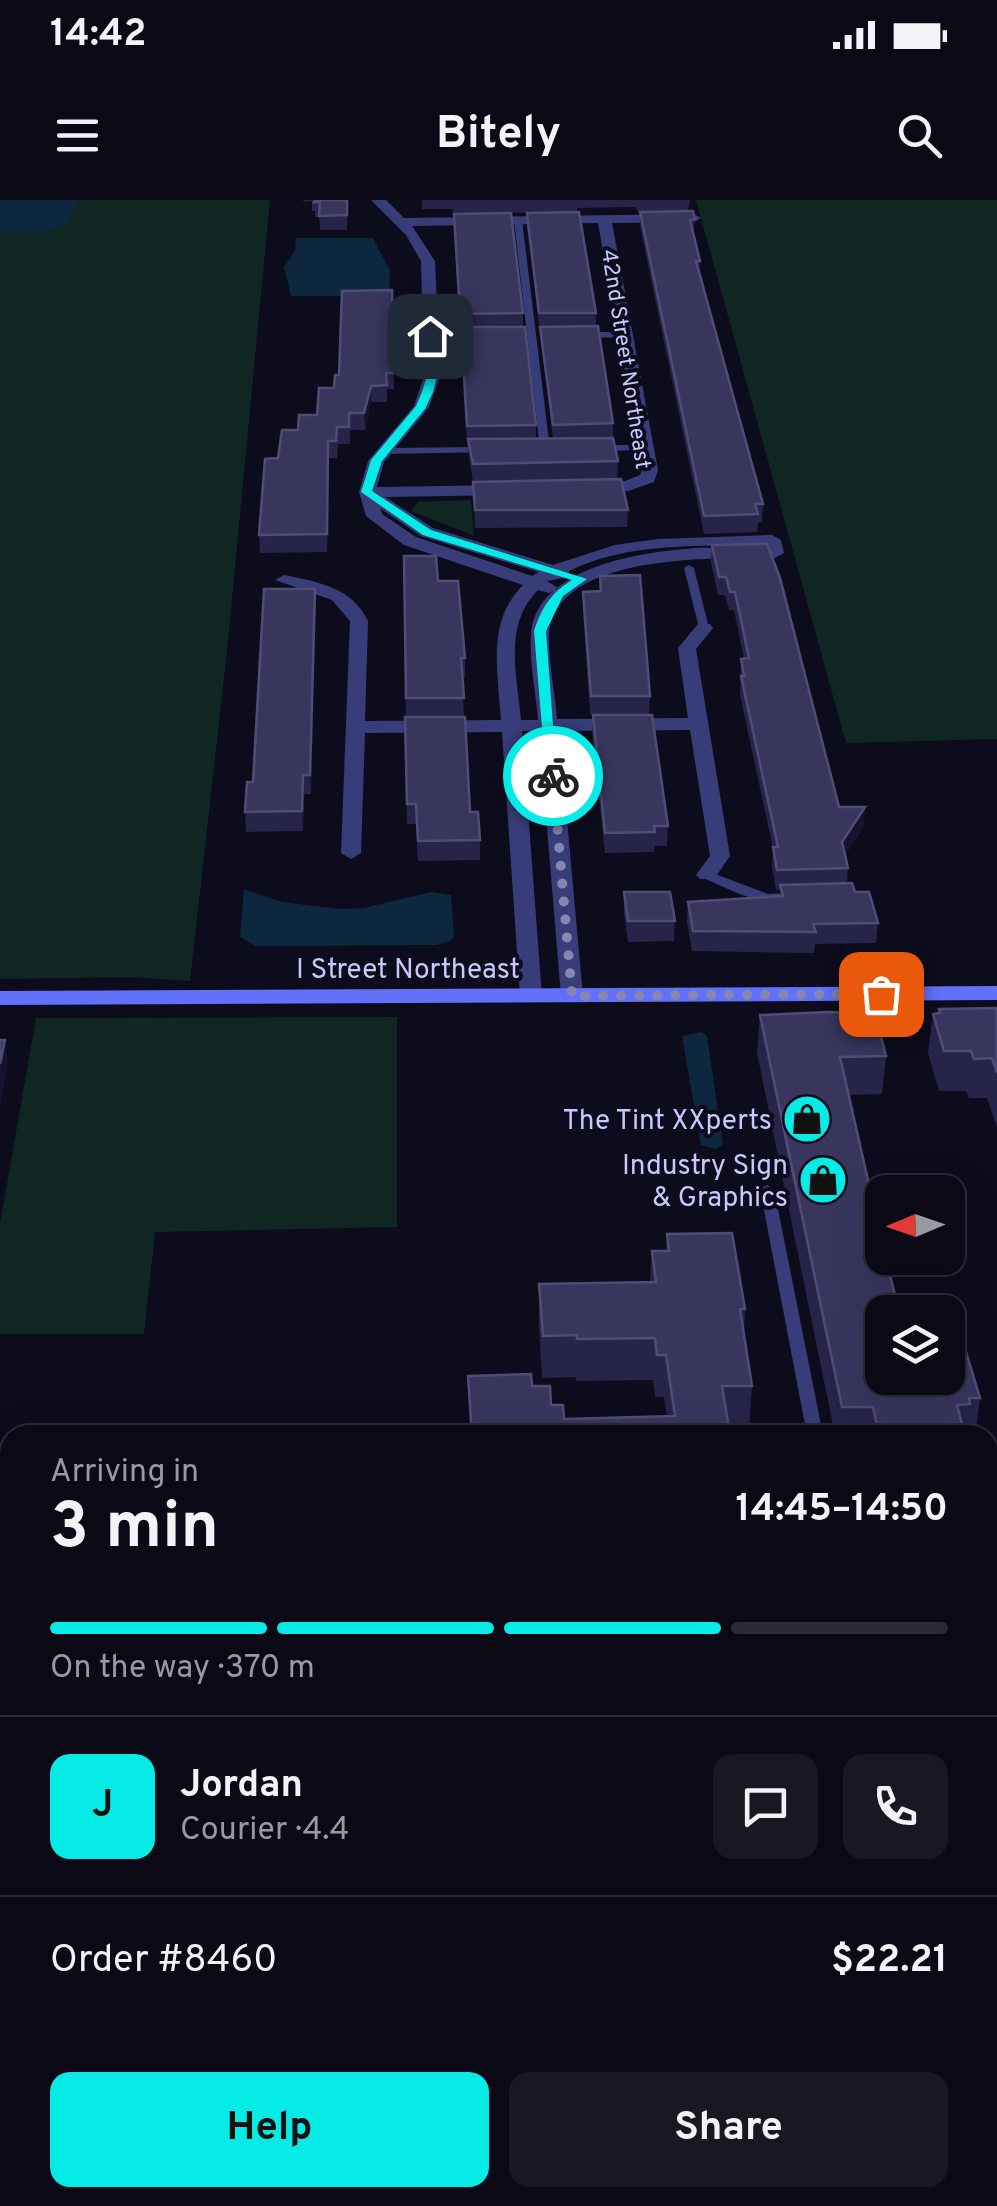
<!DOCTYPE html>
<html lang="en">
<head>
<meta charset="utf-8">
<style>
	body { margin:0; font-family:Overpass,sans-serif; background:#181722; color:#f1f3f6; height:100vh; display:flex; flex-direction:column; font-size:38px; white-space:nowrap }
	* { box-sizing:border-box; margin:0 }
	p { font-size:32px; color:#999aa0 }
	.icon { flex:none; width:55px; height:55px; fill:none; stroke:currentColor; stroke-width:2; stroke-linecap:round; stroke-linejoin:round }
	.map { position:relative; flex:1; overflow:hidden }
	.sheet { position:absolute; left:0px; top:1225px; width:998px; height:782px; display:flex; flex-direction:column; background:#0a0915; border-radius:30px 30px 0 0; box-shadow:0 10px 40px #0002,0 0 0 2px #2a2a34 }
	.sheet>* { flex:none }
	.needle { width:65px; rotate:268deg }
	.tools { position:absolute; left:865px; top:975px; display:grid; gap:20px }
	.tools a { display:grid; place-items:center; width:100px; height:100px; border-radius:20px; background:#0a0915; box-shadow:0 10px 40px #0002,0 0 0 2px #2a2a34; font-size:50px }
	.pin { position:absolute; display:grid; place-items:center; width:85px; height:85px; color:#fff; margin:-42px; border-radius:20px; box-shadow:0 5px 15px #0006 }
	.courier { position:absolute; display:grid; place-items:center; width:100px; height:100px; margin:-50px; border:8px solid #07ebe7; border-radius:50%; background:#fff; color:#222; box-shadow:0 2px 12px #0007 }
	.summary em { font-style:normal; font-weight:700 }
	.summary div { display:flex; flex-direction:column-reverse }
	.summary { display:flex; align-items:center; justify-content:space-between; height:170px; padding:0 50px }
	h1 { font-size:65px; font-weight:700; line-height:75px }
	.bar { display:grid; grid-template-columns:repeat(4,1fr); gap:15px 10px; align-content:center; height:120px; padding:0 50px }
	.bar i { height:12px; border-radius:8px; background:#2a2a34 }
	.bar .active { background:#07ebe7 }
	.bar p { grid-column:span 4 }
	.line { display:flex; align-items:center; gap:25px; padding:0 50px; border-top:2px solid #2a2a34 }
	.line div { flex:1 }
	.round { display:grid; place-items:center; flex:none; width:105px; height:105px; border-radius:20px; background:#181722 }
	.cta { display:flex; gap:20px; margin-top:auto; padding:20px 50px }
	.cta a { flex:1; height:115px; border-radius:20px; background:#07ebe7; color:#111; font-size:40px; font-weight:700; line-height:115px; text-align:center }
	.cta a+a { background:#181722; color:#f1f3f6 }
	.status { display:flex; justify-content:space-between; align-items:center; height:70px; padding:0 50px; background:#0a0915; direction:ltr }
	.status svg { height:28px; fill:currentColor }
	header { display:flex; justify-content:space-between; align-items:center; height:130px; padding:0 50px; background:#0a0915; font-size:45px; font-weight:700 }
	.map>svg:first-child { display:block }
	.green { fill:#0f2622 }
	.water { fill:#0d273f }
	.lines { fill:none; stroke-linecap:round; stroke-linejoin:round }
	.lane { fill:#383d7a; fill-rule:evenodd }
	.street { fill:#383d7a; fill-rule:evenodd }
	.secondary { fill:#6270fa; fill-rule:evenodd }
	.wall { fill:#27244a }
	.shaded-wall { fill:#15132f }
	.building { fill:#38365d; stroke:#4f4d76; stroke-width:2.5 }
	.route { fill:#07ebe7 }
	.done { stroke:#8786ae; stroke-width:10; stroke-dasharray:0 18 }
	.labels { text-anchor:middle; stroke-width:8; stroke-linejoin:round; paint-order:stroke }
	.far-street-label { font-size:22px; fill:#c8c8fd; stroke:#0d0c1c }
	.street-label { font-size:28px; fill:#c8c8fd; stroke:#0d0c1c }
	.poi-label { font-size:28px; fill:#c8c8fd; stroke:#0d0c1c; text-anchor:end }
</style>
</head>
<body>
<div class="status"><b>14:42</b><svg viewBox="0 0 49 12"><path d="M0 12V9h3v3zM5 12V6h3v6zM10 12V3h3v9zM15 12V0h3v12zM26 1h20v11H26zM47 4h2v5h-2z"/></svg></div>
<header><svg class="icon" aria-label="menu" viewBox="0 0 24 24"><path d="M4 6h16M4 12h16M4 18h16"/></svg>Bitely<svg class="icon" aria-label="search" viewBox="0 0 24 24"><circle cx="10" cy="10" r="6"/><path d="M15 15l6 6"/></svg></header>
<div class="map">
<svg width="997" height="2006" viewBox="0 0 997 2006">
	<rect width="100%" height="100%" fill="#0d0c1c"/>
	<path class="green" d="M0,0h270l-43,451 -37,330 -59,-4 -131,2z
		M696,0h301v539l-151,4z
		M471,300l3,36 -63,-25 7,-9z
		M397,817v210l-242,5 -11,102h-144v-110l36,-206z"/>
	<path class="water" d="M0,0h77l-8,23 -31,10h-38z
		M296,38h77l17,33 -1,25h-98l-7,-29 11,-16z
		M244,689l37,13 59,7 24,-1 67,-16 20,3 3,39 -2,6 -15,5 -182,1 -15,-9z
		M702,832l5,4 16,108 -7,5 -15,-4 -19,-109z"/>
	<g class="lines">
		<path class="lane" d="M518,18l4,2 28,229 -5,3 -5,-3 -26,-229z
			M625,132l3,1v4l-49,1 -4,-3 4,-3z
			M481,133l4,3 -1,2 -54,2 -4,-3 4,-3z
			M646,245l3,1v4l-50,1 -5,-3 5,-3z
			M486,247l5,3 -2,2 -104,2 -5,-3 5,-3z
			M689,365l5,3 15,60 -1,2 -9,-2 -15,-60z
			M707,671l61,23 18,-1 6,4c-26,14 -64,-9 -89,-19v-6z
			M767,985l7,4 49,246h-16l-47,-246z
			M5,1523l5,2v48l-3,10 -7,2v-60z"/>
		<path class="street" d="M371,0h15l18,18 290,-4 7,4 -7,4 -82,1 46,247 -4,12 -26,9 -40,2 -6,-1v-8l43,-3 15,-6 2,-5 -44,-247 -186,3 23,35 5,115 -11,31 -45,55 -7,25 131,-2 8,5 -8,5 -123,2 48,31 120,37 62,-20 43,-6 114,-4 9,5 3,13 -9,5c-56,0 -220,-6 -226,76 -1,27 6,58 8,85l131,-1 -10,-70 20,-24h12l3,4 -17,21 34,207 -16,23h-14l-4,-4 14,-19 -20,-126 -131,1 24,265 -3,5h-16l-3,-5 -22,-265h-17l20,265 -3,5h-16l-3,-5 -18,-264 -137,1 -4,120 -10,6 -10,-6 9,-232 -18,-21 -57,-20 9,-5c34,7 68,12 84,46l-3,100 136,-1c-3,-48 -15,-98 22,-135l-119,-40 -38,-29 -7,-24 9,-31 46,-55 10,-30 -3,-115 -15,-26zM380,308l41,28 118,36 -7,4 -116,-39 -34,-23zM765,345c-14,7 -48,2 -67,3 -52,3 -162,18 -167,86 -2,28 5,58 7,86h-17c-4,-45 -18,-95 17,-130l11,3 9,-5 -11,-7 21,-4 1,-6c58,-29 133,-25 196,-26z
			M988,1699l9,3v61l-9,-3z"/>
		<path class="secondary" d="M997,786v14l-997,5v-14z
			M988,1462h9v22h-9z
			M10,1517v24l-10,1v-24z"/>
	</g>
	<path class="wall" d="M303,0h45l-1,30h-27l-1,-13h-4v-6h-3v-10l-8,1z
		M422,0h268l-2,10 -51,1 -1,-4 -59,1v4l-124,2v-5h-31z
		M640,12l55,7 -2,15 7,27 -1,14 64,229 -1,18h-4l-1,10 -53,2 -64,-308z
		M527,13l69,100v13l17,97v15l5,23 -1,18 -144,3 -6,-39 -13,-229 69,99v14l13,98v14l17,-1 -26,-210z
		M392,90l2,99h-7v13h-16l-6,28h-15v14h-12l-1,14h-8l-2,94 -67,1 -1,-18 19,-77 20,-28 19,-15 17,-27 5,-13z
		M473,282l155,28 -1,17 -152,1z
		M712,345l127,262 25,20 -19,28 3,13 -1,15 31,40 -2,20 -61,1 -1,9 -122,-2 -5,-29 1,-20 92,-6v-6h-4l-4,-23 1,-19 -33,-153 1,-36h3l-10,-49h-5l-4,-15h-7l-7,-33z
		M404,356l34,25 27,77v19h-3l2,40h-58z
		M600,376l50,120 -1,19h-59l-7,-105v-18l16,-1z
		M315,389l-4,205h-7l-1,37 -57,1 -1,-20 8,-30z
		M593,515l75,111 -1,20h-12l-1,6 -49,1 -13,-119z
		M405,517l65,95 10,28v20l-62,1 -2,-37h-9z
		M624,692l51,29 -1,20 -46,1 -4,-29z
		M997,808v120l-10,-30h-18l-3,-7h-27l-11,-38 5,-39 6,-1v-4z
		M760,815l126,41 -4,38 -33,1 33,283 98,20 -5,37h-140l-78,-382z
		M667,1034l78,75 -1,24 8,53 -3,42h-20l1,7h-260l-2,-59 64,10 32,33 103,-3 -3,-19h-9l-2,-17 -77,1v-4l-34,1 -3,-52v-42l111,-2 2,-31h14z"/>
	<path class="shaded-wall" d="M371,186v16l-6,28 -1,-17z
		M315,389l1,18 -5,187 -1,-19z
		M303,575l1,19 -1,37 -1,-20z
		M865,607l-1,20 -24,35 2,-20z
		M5,840l3,26 -8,42v-44z"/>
	<path class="building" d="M315,0h32v15l-28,1 1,-14h-6z
		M693,11l2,8 -5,1 10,41h-4l67,243h-8l3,10 -54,2 -64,-304z
		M579,12l17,101h-57l-12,-100z
		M511,13l12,100 -63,1 -6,-100z
		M392,90l2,83h-8l1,12 -16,1 -7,27h-15v14h-12l-1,14h-8l-1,93 -68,1 6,-76 13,-1 4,-28h16l1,-15h18l2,-27h15l1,-13h4l3,-84z
		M598,126l15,97 -60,2 -13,-98z
		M461,127h64l11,98 -69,1z
		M613,238l5,23 -145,3 -5,-25z
		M621,279l7,31h-153l-2,-28z
		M767,344l13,34 59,229h26l-23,35 6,26 -71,2 -4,-23h5l-37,-171h3l-3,-17 8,-1 -14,-66h-5l-4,-15h-7l-7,-32z
		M404,356h32l2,25h20l7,77h-4l3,40h-58z
		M640,375l10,121h-59l-8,-104 18,-1 -1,-15z
		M264,389h51l-5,186h-7l-1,36 -57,1 2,-30h6z
		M593,515h59l16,111h-14l1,6 -50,1z
		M405,517h60l5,95h8l2,28 -62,1 -2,-37h-9z
		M852,683l3,9h14l9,31 -65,1 3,8 -123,-1 -5,-29 95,-6 -3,-11z
		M624,692h46l5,29h-47z
		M997,808v65l-5,-15 -18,1 -3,-8h-27l-11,-37 7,-1 -1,-4z
		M828,812l39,1 1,4h8l10,39 -46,1 42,185v16h4l12,50h7l2,4h-25v66h66v-36h15l17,56h-11l1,6 -13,1 8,30h-86l-6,-28h-31l-82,-392z
		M0,840h5l-5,24z
		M732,1033l13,76h-5l12,77h-30l8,49h-258l-4,-59 63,-2 1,12h18l1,19h12l1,14 111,-3 -9,-61h-9l-2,-17 -78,1v-4l-34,1 -4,-52 117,-2 -4,-31h17l-2,-17z"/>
	<path class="route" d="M430,134l5,2 2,40 -4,16 -8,17 -43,52 -10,30 59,39 156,49 -24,17 -17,35 11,148 -11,-3 -12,-145c8,-24 17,-38 38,-51l-149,-45 -62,-43 10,-32 45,-54 6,-14 5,-16 -2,-40z"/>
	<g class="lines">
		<path class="done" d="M553,576l19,220 309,-2"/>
	</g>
	<defs>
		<g id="shop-disc" transform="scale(2.5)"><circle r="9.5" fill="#07ebe7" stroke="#0d0c1c"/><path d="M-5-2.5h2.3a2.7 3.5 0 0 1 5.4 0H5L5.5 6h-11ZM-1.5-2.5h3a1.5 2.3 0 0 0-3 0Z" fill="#111"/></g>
	</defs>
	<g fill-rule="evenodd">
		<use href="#shop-disc" x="807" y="919"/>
		<use href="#shop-disc" x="823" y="980"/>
	</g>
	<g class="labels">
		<g class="far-street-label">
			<text transform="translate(627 159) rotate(81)" y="8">42nd Street Northeast</text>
		</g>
		<g class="street-label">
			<text x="408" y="778">I Street Northeast</text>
		</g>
		<g class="poi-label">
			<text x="772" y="929">The Tint XXperts</text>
			<text x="788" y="974">Industry Sign<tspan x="788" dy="32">&amp; Graphics</tspan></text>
		</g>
	</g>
</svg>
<div class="tools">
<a><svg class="needle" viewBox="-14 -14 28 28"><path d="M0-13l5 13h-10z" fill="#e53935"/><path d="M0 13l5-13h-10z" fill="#999aa0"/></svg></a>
<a><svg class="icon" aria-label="layers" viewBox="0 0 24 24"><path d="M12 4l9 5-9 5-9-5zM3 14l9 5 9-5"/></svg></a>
</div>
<div class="pin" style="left:881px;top:794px;background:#ea580c"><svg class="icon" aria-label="bag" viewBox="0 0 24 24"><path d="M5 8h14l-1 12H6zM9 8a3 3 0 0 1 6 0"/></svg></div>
<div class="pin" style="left:430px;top:136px;background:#1f2937"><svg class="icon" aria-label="home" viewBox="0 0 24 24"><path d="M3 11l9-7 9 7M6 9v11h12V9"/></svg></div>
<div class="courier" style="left:553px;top:576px"><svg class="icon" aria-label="bike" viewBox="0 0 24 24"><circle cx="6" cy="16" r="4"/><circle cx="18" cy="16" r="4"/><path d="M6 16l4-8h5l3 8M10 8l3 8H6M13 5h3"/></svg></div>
<section class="sheet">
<div class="summary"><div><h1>3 min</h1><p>Arriving in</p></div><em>14:45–14:50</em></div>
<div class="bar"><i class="active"></i><i class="active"></i><i class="active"></i><i></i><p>On the way · 370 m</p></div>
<div class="line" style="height:180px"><b class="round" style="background:#07ebe7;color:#111">J</b><div><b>Jordan</b><p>Courier · 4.4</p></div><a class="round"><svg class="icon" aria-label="chat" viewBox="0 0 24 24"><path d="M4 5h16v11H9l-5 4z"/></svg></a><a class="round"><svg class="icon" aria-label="phone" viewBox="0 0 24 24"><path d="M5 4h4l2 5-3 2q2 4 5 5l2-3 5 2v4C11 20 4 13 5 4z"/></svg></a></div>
<div class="line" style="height:130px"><div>Order #8460</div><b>$22.21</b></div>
<div class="cta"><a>Help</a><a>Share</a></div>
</section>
</div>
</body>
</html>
